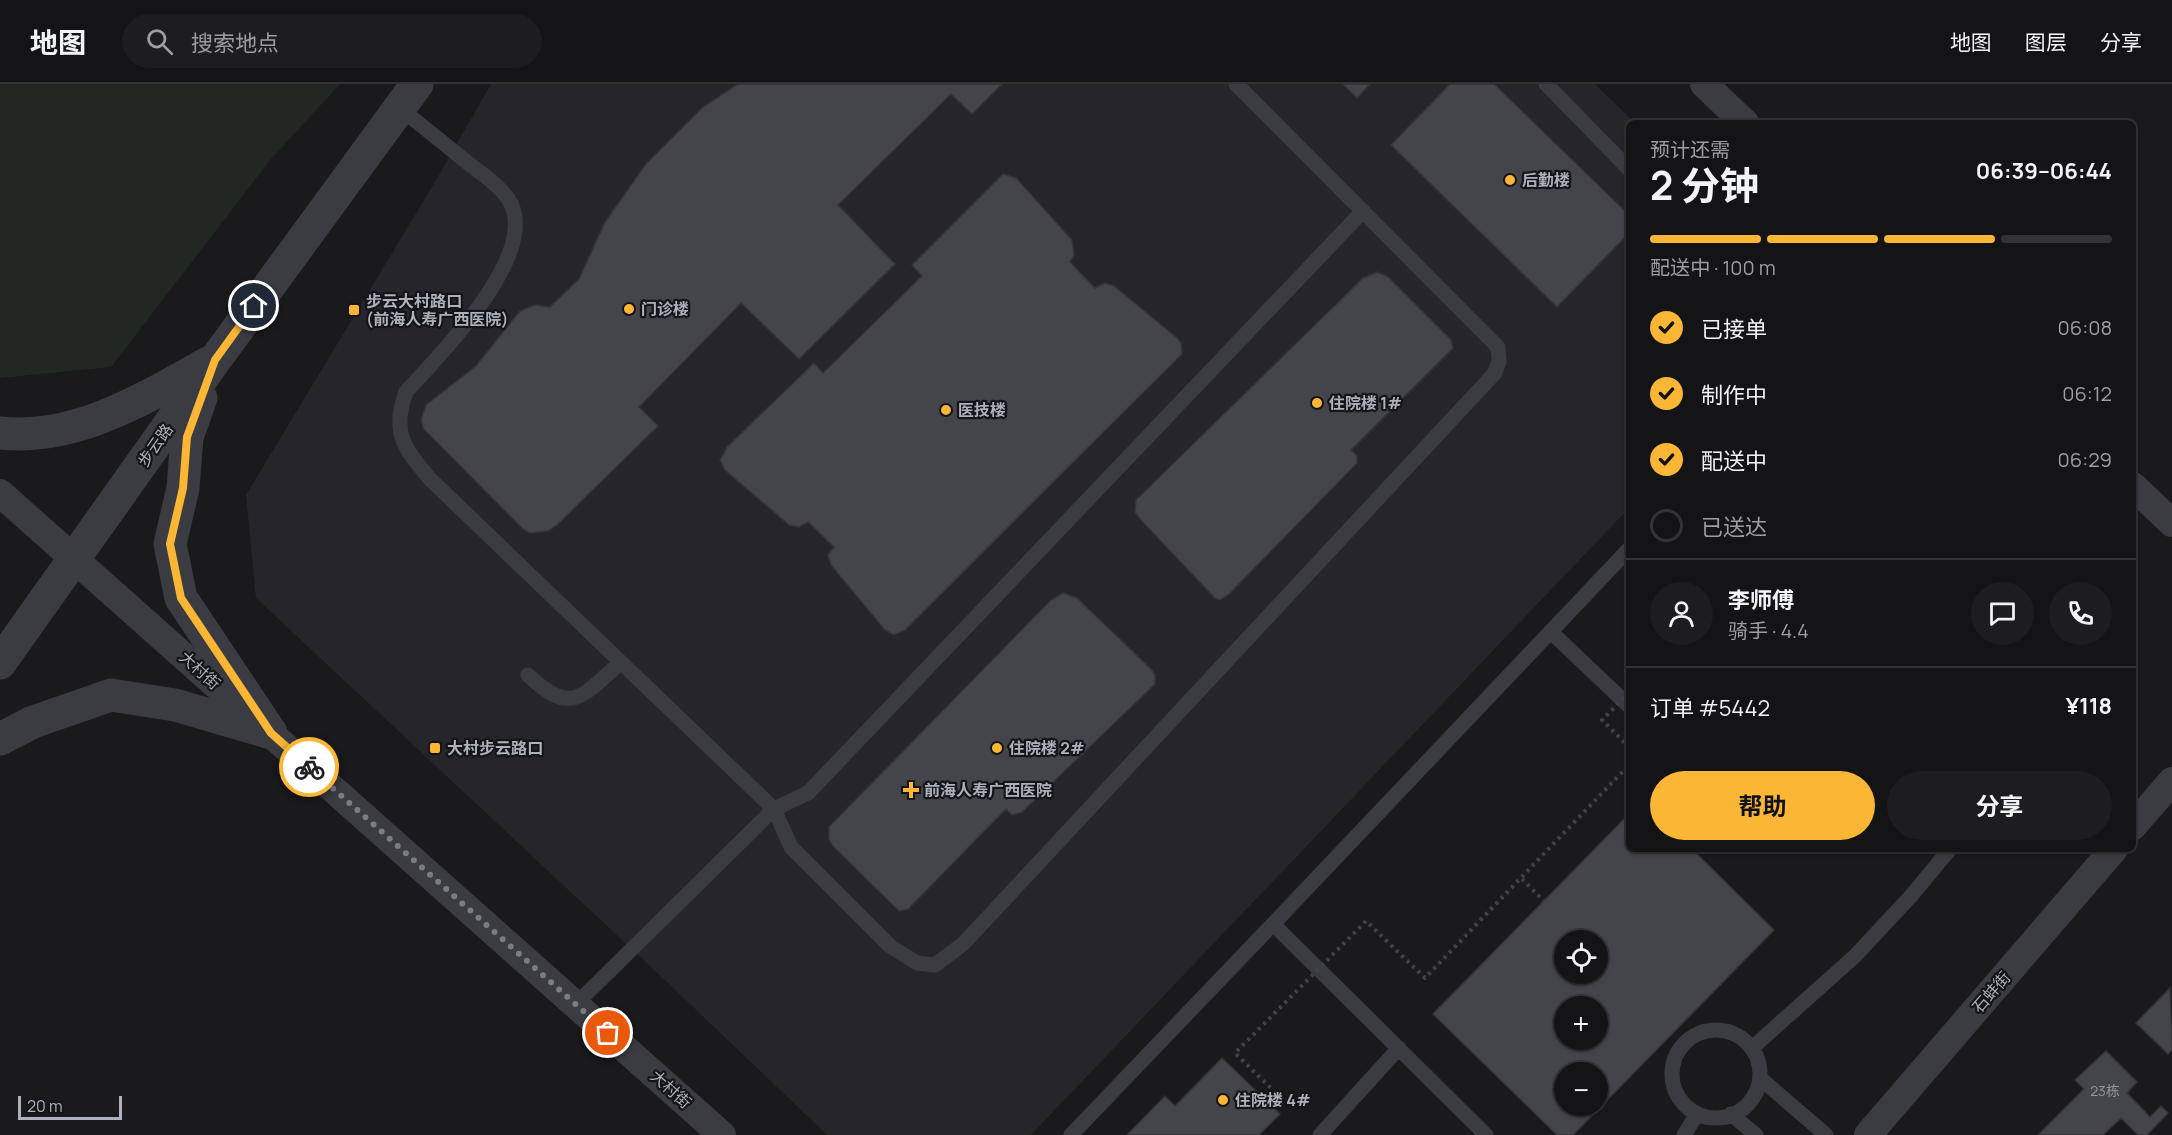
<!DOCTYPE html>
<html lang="zh">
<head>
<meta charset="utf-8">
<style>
	body { margin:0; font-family:Manrope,"Noto Sans SC",sans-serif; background:#1d1d1f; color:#f1f3f6; height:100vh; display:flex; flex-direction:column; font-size:22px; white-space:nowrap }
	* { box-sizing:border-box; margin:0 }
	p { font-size:20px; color:#9d9ea1 }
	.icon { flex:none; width:33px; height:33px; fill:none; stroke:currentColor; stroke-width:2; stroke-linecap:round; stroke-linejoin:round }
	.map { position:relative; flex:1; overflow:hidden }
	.details { position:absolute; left:1626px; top:36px; width:510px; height:732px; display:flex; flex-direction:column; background:#141416; border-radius:9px; box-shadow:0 2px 4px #0004,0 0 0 2px #333335 }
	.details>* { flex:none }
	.controls { position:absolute; left:1554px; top:846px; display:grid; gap:12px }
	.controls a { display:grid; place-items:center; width:54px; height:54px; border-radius:50%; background:#141416; box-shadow:0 2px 4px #0004,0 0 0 2px #333335; font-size:30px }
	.scale { position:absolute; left:18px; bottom:15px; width:104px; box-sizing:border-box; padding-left:6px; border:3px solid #acb1bd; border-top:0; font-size:16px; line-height:21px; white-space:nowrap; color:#acb1bd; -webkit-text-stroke:4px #151518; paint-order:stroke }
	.pin { position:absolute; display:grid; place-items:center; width:51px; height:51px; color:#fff; margin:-26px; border:3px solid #fff; border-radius:50%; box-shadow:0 2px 6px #0007 }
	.courier { position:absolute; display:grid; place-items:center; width:60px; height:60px; margin:-30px; border:4px solid #fab634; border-radius:50%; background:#fff; color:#222; box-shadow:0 2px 8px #0007 }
	.head em { font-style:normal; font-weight:700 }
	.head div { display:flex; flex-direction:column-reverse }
	.head { display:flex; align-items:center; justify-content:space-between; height:102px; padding:0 24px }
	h1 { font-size:39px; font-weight:700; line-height:45px }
	.bar { display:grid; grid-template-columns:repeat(4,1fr); gap:9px 6px; align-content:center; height:72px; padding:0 24px }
	.bar i { height:8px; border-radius:4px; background:#333335 }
	.bar .selected { background:#fab634 }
	.bar p { grid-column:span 4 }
	.line { display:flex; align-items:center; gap:15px; padding:0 24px; border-top:2px solid #333335 }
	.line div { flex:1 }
	.round { display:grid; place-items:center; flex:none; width:63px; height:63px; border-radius:32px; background:#1d1d1f }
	ol { padding:0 24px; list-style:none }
	li { display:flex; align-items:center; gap:18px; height:66px }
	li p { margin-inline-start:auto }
	li .icon { padding:6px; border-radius:50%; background:#fab634; color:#111; stroke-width:4 }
	li:last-child { color:#9d9ea1 }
	li i { width:33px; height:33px; border:3px solid #333335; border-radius:50% }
	.cta { display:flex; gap:12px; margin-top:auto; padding:12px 24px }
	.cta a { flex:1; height:69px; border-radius:36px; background:#fab634; color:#111; font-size:24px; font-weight:700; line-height:69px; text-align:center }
	.cta a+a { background:#1d1d1f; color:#f1f3f6 }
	header { display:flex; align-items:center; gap:36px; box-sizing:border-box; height:84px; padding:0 30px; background:#141416; border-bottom:2px solid #333335 }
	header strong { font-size:28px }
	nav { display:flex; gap:33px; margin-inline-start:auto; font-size:21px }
	.search { width:420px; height:54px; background:#1d1d1f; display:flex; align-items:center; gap:15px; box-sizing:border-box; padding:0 21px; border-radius:33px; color:#9d9ea1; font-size:22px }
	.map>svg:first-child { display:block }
	.built { fill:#26262a }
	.green { fill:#202821 }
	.building { fill:#44454a; stroke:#343439; stroke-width:1.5; fill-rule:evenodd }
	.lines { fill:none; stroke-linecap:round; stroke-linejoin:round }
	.path { stroke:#414349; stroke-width:4; stroke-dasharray:3 4.5; stroke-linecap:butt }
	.service { stroke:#3b3c42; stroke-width:15 }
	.minor { stroke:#3b3c42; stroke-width:28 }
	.tertiary { stroke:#3b3c42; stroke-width:33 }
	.path-bridge { stroke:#414349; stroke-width:4; stroke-dasharray:3 4.5; stroke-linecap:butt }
	.done { stroke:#797c85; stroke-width:6; stroke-dasharray:0 10.8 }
	.route { stroke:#fab634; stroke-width:8 }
	.poi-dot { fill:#fab634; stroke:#151518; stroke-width:2 }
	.labels { text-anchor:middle; stroke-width:4.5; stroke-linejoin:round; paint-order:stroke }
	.number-label { font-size:14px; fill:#9296a0 }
	.poi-label { font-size:16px; font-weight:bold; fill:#acb1bd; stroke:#151518; text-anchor:start }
	.street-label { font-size:16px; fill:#acb1bd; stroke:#151518 }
</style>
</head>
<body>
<header>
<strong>地图</strong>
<div class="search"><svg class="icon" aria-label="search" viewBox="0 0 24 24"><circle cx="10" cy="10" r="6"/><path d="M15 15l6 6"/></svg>搜索地点</div>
<nav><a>地图</a><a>图层</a><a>分享</a></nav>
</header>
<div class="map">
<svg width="2172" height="1051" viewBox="0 0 2172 1051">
	<rect width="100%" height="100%" fill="#1a1a1d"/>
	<path class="built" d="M491,0h1104l40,39h-6v385l-598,627h-204l-160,-153 -411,-384 -10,-103 186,-308z"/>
	<path class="green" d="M0,0h340l-69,75 -160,208 -111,11z"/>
	<path class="building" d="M738,0h264l-30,30 -21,-20 -113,111 57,59 -96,95 -58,-56 -102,104 19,19 -101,99 -9,6 -18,2 -7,-4 -100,-101 -2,-8 5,-15 50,-39 44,-55 15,-6 15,2 29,-28 26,-57 41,-58 57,-57z
		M1343,0h27l-13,14z
		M1450,0h44l135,131v18l-72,74 -166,-162z
		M1003,90l13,4 56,62 2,15 -4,7 25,26 10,-5 9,3 63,52 4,5 1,11 -277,276 -11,5 -9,-5 -54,-65 -3,-10 6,-8 -26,-25 -9,5 -10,-2 -64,-55 -5,-10 7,-13 87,-84 9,10 99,-97 -10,-11z
		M1377,188l11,5 63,63 2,8 -102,102 6,6v7l-128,131 -9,6 -5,-2 -75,-79 -5,-7 1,-12 227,-222z
		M1063,509l14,5 75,72 3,5v9l-133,128 -10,3 -6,-6 -98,100 -9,2 -67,-66 -3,-6v-12l222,-227z
		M1629,730v35h63l82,81 -201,205h-16l-124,-121zM1564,856h34v34h-34zM1564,922h34v34h-34zM1564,988h34v34h-34z
		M2170,904l2,62 -4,4 -32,-31z
		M2106,967l31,31 -10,11 23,24 11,-11 7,7 -21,22h-9l-17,-17 -18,17h-65l46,-46 -9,-9z
		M1222,974l58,56 -21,21h-132l38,-39 10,10z"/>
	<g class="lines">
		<path class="path" d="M1522,795l22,22"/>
		<path class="service" d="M1546,0l83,85
			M400,24c23,19 46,37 68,55 14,11 31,22 41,37 33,53 -70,155 -103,192 -15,40 -2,56 24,87l344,330 17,38 99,99 27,17 18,2 28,-21 531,-570 5,-12 -1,-15 -262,-263
			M1551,548l78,74
			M528,591c44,42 54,21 93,-13
			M576,920l198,-195 34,-16 555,-582
			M1672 990a44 44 0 1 1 88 0a44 44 0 1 1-88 0Z
			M1752,964l103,-92 56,-60 39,-47
			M1760,994l66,57
			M1731,1030l25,21
			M1071,1051l202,-211
			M1320,1051l79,-87
			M1486,1051l-213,-211 356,-375
			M1684,1051l13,-21"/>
		<path class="minor" d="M1704,0l41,39
			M2133,402l39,37
			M0,409l722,642
			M2133,742l39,-45
			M1868,1051l246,-286"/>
		<path class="tertiary" d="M201,314l-14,39 -4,51 -13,56 11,54 90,135
			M0,349c75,8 144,-34 208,-70
			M0,579l215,-303 202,-276
			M0,655l33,-17 78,-27 64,10 96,28"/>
		<path class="path-bridge" d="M1629,608l-27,28 27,27
			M1270,1020l8,-9 -43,-42 131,-132 59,57 204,-213"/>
	</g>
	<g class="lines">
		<path class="done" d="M309,683l299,266"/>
		<path class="route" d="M254,222l-39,54 -28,77 -4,51 -13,56 11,54 90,135 38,34"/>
	</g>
	<g class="poi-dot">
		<circle cx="1510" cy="96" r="6"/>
		<circle cx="629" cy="225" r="6"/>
		<rect x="348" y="220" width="12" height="12" rx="3"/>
		<circle cx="1317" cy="319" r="6"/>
		<circle cx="946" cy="326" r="6"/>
		<rect x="429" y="658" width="12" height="12" rx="3"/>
		<circle cx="997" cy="664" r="6"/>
		<path d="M908 697h6v6h6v6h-6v6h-6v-6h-6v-6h6z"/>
		<circle cx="1223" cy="1016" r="6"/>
	</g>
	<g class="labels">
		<g class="number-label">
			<text x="2105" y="1012">23栋</text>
		</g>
		<g class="poi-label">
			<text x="1522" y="102">后勤楼</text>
			<text x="366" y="223">步云大村路口<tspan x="366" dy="18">(前海人寿广西医院)</tspan></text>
			<text x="641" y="231">门诊楼</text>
			<text x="1329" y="325">住院楼 1#</text>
			<text x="958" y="332">医技楼</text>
			<text x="447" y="670">大村步云路口</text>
			<text x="1009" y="670">住院楼 2#</text>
			<text x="924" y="712">前海人寿广西医院</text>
			<text x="1235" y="1022">住院楼 4#</text>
		</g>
		<g class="street-label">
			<text transform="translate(155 361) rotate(-55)" y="6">步云路</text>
			<text transform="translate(200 586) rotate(42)" y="6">大村街</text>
			<text transform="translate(1991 908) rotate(-49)" y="6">石蚌街</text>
			<text transform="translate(671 1005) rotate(42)" y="6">大村街</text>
		</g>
	</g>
</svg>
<div class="controls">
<a><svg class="icon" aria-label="locate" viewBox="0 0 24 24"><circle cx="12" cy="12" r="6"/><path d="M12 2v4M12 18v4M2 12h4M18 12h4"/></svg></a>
<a>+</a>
<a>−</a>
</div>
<div class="scale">20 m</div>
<div class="pin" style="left:608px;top:949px;background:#ea580c"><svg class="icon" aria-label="bag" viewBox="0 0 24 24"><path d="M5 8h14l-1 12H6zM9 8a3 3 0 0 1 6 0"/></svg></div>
<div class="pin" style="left:254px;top:222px;background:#1f2937"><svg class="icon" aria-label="home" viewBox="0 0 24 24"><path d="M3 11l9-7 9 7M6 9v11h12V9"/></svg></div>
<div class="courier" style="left:309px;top:683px"><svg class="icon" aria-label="bike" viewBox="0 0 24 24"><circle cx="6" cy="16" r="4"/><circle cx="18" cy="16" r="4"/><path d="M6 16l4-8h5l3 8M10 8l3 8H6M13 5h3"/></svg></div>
<section class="details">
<div class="head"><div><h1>2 分钟</h1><p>预计还需</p></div><em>06:39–06:44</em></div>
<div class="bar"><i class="selected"></i><i class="selected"></i><i class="selected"></i><i></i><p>配送中 · 100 m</p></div>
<ol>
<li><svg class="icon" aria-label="check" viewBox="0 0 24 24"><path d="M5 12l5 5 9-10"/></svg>已接单<p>06:08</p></li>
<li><svg class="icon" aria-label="check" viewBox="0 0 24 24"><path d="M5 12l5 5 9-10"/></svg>制作中<p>06:12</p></li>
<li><svg class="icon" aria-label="check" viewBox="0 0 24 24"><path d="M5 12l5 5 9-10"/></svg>配送中<p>06:29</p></li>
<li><i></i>已送达</li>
</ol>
<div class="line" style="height:108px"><a class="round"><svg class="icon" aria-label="person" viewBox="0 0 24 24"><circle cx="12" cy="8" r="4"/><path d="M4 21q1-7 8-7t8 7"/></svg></a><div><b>李师傅</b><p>骑手 · 4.4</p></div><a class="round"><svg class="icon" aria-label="chat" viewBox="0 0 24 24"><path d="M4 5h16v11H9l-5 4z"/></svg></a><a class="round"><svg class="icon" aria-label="phone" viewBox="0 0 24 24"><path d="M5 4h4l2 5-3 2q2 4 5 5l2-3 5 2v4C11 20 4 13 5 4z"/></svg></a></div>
<div class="line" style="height:78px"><div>订单 #5442</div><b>¥118</b></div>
<div class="cta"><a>帮助</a><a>分享</a></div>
</section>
</div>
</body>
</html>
